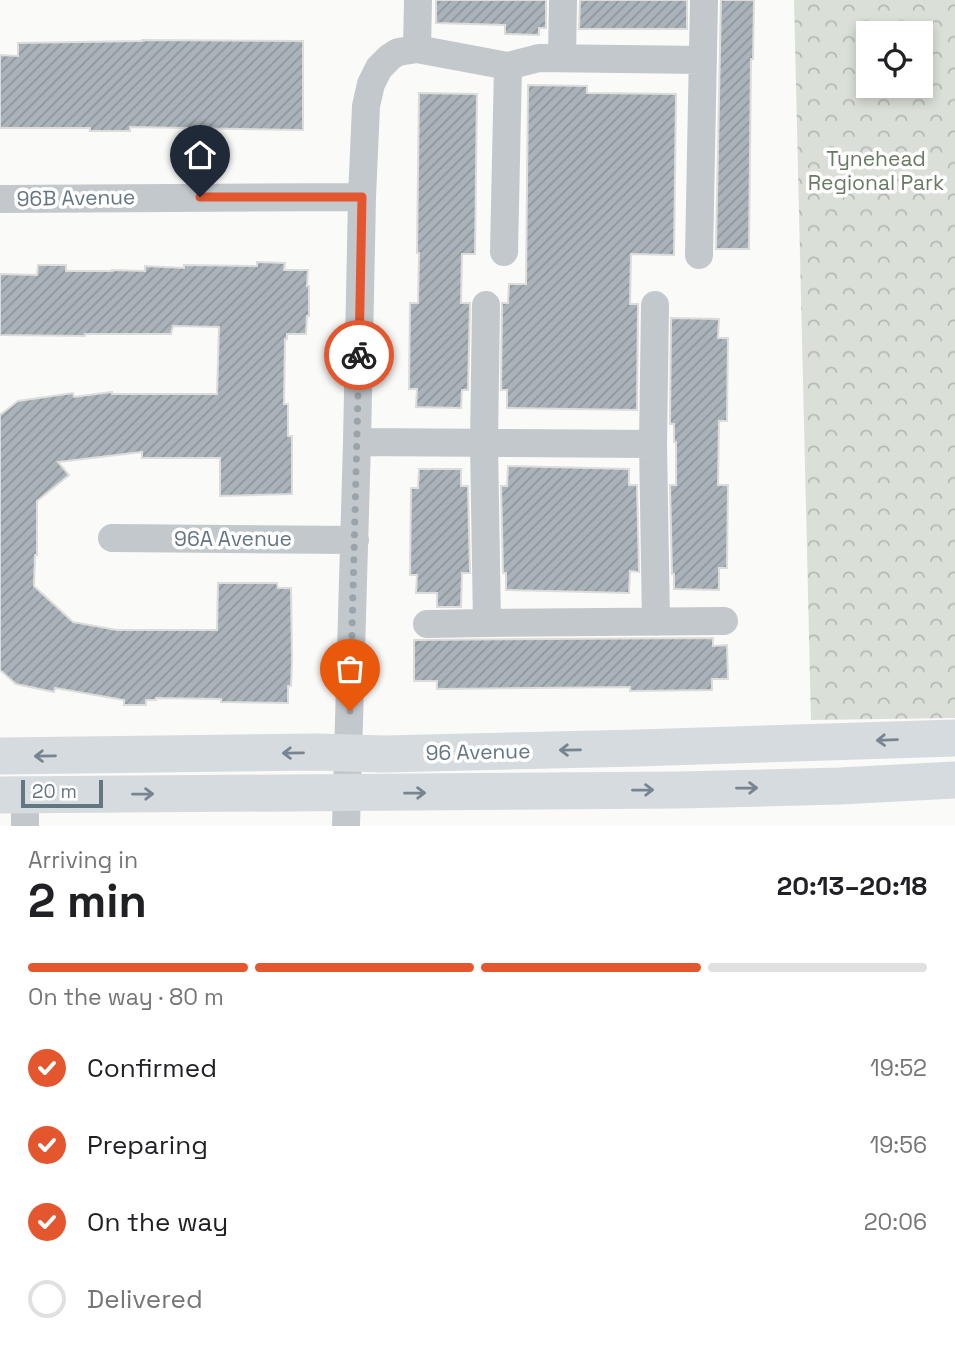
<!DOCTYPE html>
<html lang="en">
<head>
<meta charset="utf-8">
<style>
	body { margin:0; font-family:"Space Grotesk",sans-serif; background:#f2f2f2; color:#202124; height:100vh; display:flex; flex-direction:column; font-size:26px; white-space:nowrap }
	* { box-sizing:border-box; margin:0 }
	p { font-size:23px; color:#757577 }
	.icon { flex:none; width:38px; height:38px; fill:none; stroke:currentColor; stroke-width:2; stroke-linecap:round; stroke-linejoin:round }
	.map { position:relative; height:826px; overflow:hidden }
	.side { display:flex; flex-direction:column; background:#fff; flex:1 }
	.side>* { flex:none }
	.tools { position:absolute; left:856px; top:21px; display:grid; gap:14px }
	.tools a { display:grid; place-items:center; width:77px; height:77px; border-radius:0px; background:#fff; box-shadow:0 4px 10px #0003; font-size:35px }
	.scale { position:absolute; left:21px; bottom:18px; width:82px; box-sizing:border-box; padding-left:7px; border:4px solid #657683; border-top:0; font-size:19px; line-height:24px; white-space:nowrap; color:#657683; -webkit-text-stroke:5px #fff; paint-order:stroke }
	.pin { position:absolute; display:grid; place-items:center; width:60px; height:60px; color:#fff; margin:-72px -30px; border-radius:50% 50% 50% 0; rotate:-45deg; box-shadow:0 0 7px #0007 }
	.pin .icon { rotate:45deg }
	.courier { position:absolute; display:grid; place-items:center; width:70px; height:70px; margin:-35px; border:5px solid #e4572e; border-radius:50%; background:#fff; color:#222; box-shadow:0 2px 9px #0007 }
	.summary em { font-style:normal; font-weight:800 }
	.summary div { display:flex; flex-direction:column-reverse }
	.summary { display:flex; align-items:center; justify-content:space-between; height:119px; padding:0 28px }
	h1 { font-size:46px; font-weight:800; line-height:52px }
	.bar { display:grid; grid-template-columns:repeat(4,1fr); gap:10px 7px; align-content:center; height:84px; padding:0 28px }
	.bar i { height:9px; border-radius:5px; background:#e0e0e0 }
	.bar .current { background:#e4572e }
	.bar p { grid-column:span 4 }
	ol { padding:0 28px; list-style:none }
	li { display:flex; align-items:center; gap:21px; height:77px }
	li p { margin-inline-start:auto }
	li .icon { padding:7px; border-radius:50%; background:#e4572e; color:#fff; stroke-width:4 }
	li:last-child { color:#757577 }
	li i { width:38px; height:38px; border:4px solid #e0e0e0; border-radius:50% }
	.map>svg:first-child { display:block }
	.park { fill:url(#park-crowns); fill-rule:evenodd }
	.building { fill:url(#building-hatch); stroke:#dcdcda; stroke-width:2 }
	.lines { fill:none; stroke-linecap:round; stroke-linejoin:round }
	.minor { stroke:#c3c8cc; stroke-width:28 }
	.major { stroke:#d6dbdf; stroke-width:37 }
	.oneway { stroke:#768591 }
	.done { stroke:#99a4ac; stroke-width:7; stroke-dasharray:0 12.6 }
	.route { stroke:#e4572e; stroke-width:9 }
	.labels { text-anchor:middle; stroke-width:7; stroke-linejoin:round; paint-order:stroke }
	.park-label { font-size:21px; fill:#687a64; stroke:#fff }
	.street-label { font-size:21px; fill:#657683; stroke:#fff }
</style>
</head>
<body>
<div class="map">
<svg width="955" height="826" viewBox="0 0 955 826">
	<defs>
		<pattern id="park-crowns" width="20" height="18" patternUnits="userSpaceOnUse" patternTransform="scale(1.75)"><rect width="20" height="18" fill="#dadfd7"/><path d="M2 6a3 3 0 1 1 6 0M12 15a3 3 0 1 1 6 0" fill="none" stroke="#b4b9b4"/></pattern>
		<pattern id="building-hatch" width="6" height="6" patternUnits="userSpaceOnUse" patternTransform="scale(1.75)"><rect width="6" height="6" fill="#aab3b9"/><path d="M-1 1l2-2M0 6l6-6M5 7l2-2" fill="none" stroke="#8e969c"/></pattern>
	</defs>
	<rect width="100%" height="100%" fill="#fafaf8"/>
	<path class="park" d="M794,0h161v718l-144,2zM868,33h52v53h-52z"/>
	<path class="building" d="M436,0h110v28h-7v7l-34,-1v-9l-69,-2z
		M580,0h107v29h-108z
		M721,0h33l-1,59h-2l-2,190h-33z
		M142,40l161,1v89l-173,-3v4h-40v-3h-90v-73l18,1v-13l124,-2z
		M528,85l59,1v7l89,1 -2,161 -43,-1 -1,50h8l-1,106 -130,-2v-18h-6l1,-87h6l1,-19h17z
		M419,93l58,1 -2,160h-13l-1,49h9l-2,87h-6l-1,18 -45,-1 1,-18h-8l1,-86h8l1,-50h-2z
		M257,262l28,1 -1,7h24l-1,16h2v30h-2l-1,18h-19v5h-2l-1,65h4v32h4v58l-72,2v-38h-78v-6l-84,10 11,13 -32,26v54h-2l-1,31 39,36 44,8h100l1,-47h59l1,5h13l1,72 -1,26h-3v17l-67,-1v-3l-65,-1v2h-10v5h-22v-5l-69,-12 -1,4 -38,-8 -16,-14v-255l18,-14 55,-8 1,4 38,-5v2h105l2,-67 -46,-1 -2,8h-86v2l-85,-1v-61l37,1 1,-10h28v6h46v-1l33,1v-5l39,2v-3l73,1z
		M671,318l48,1 -1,19h10l-1,83h-8l-1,64h10l-1,83h-8v22l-45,-1v-15h-2l-2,-89h6v-43h-2v-18h-4z
		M508,466l121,3v16h8l2,87 -9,-1 -1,22 -123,-3v-17h-3l-2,-87h6z
		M419,469h42v17h7l2,87h-8l-1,34h-24v-14h-21l1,-18h-7l1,-87h7z
		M713,638v8l14,-1 1,34h-16v11l-82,1v-4l-193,2v-8h-23v-41z"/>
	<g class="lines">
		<path class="minor" d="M417,49l1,-49
			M562,58l1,-58
			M0,199l362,-2
			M504,252l4,-186
			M699,255l5,-255
			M655,305l-2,139 3,178
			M357,442l296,2
			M112,538l243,2
			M487,623l237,-2
			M427,624l60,-1 -3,-180 2,-138
			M25,795v31
			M346,826l11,-384 5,-245 4,-91 5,-22 8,-16 11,-11 8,-5 19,-3 91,17 31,-8 164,2"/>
		<path class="major" d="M0,756l317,-4 67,2 254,-6 317,-10
			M0,795l679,-5 161,-4 115,-6"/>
	</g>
	<defs><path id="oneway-shaft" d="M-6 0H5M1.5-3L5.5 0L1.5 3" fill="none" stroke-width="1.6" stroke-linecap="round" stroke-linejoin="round" transform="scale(1.75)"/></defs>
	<g class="oneway">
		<use href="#oneway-shaft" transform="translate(887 740) rotate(178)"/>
		<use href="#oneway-shaft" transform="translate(570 750) rotate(179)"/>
		<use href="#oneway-shaft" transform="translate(293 753) rotate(179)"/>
		<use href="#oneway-shaft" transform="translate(45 756) rotate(179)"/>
		<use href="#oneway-shaft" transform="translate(747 788) rotate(-1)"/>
		<use href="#oneway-shaft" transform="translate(643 790) rotate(-1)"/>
		<use href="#oneway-shaft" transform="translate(415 793) rotate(-1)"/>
		<use href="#oneway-shaft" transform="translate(143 794) rotate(-1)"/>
	</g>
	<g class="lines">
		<path class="done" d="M350,711l9,-356"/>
		<path class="route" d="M200,197h162l-3,158"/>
	</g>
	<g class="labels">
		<g class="park-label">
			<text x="876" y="166">Tynehead<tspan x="876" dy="24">Regional Park</tspan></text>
		</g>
		<g class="street-label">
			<text transform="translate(76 198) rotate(-1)" y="7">96B Avenue</text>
			<text x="233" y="546">96A Avenue</text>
			<text transform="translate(478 752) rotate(-1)" y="7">96 Avenue</text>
		</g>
	</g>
</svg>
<div class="tools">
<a><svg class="icon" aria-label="locate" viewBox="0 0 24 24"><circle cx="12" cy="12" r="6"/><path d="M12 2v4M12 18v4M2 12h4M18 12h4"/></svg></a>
</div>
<div class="scale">20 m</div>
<div class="pin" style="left:350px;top:711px;background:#ea580c"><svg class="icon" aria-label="bag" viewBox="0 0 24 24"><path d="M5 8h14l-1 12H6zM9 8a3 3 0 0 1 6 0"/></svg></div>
<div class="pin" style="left:200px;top:197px;background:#1f2937"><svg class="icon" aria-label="home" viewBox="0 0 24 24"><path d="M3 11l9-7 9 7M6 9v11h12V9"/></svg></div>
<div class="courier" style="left:359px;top:355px"><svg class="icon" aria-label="bike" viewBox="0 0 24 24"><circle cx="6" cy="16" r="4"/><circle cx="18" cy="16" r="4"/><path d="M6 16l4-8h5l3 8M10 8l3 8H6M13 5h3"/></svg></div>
</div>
<section class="side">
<div class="summary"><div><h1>2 min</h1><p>Arriving in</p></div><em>20:13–20:18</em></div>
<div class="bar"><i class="current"></i><i class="current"></i><i class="current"></i><i></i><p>On the way · 80 m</p></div>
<ol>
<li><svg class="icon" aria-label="check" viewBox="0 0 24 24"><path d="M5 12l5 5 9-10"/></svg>Confirmed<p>19:52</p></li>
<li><svg class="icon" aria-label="check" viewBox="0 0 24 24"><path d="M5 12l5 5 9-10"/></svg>Preparing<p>19:56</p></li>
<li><svg class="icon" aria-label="check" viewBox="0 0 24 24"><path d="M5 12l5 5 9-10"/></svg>On the way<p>20:06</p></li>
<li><i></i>Delivered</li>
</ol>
</section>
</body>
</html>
